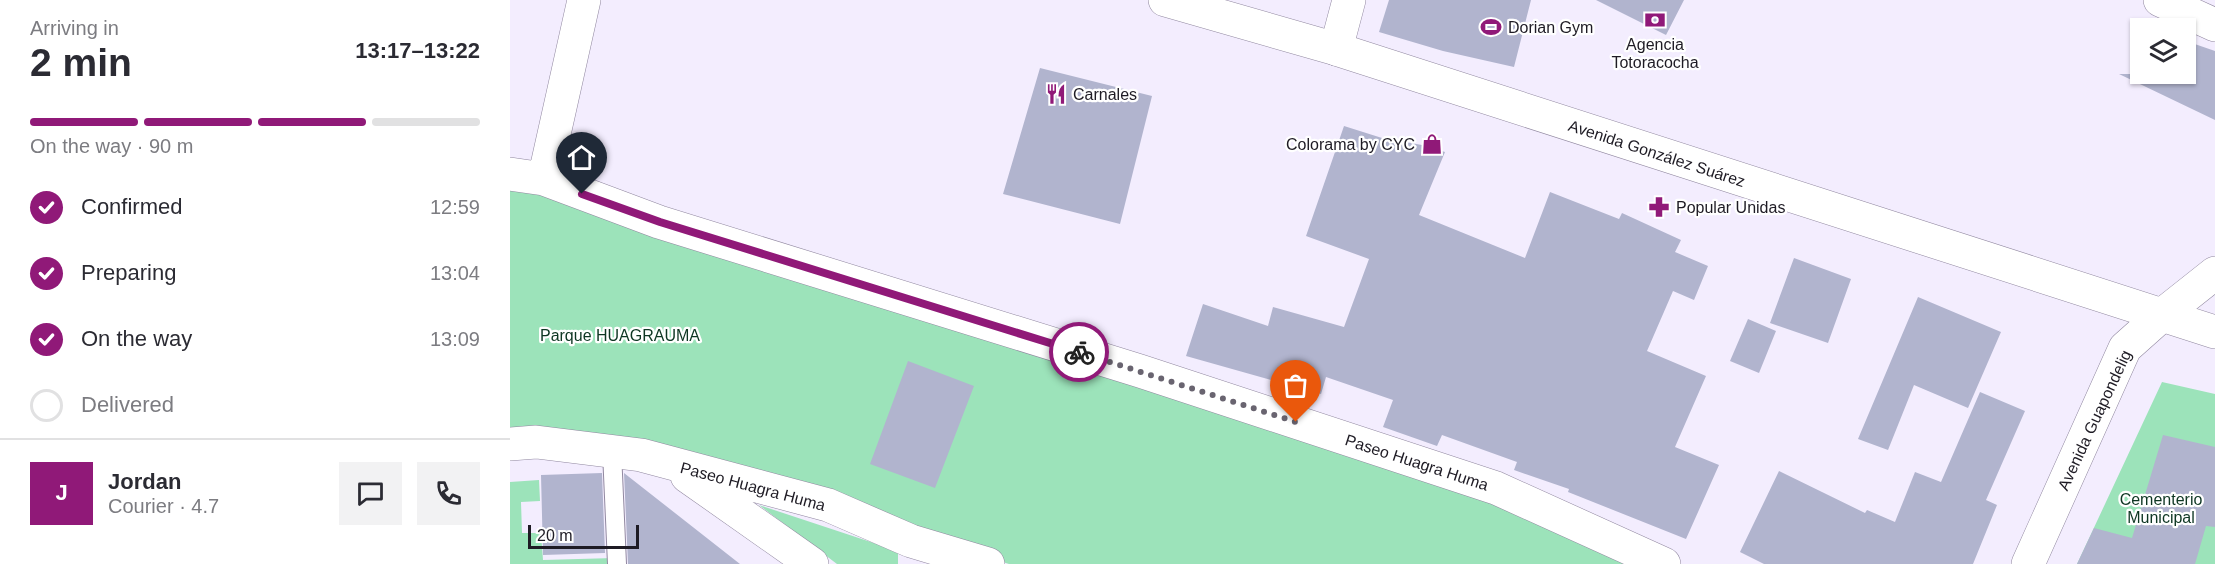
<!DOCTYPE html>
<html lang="en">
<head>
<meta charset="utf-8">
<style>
	body { margin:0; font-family:Arial,sans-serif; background:#f2f2f3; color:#2b2b33; height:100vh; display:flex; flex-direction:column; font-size:22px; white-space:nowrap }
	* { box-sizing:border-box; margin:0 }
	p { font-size:20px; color:#7c7c81 }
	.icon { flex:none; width:33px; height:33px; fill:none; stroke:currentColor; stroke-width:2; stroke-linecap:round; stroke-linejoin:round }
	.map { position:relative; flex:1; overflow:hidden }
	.sheet { display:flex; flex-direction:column; background:#fff; width:510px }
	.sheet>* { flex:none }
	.fabs { position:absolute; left:1620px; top:18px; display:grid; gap:12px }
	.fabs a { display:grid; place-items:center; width:66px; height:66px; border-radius:0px; background:#fff; box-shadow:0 2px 4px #0004; font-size:30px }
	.scale { position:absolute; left:18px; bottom:15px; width:111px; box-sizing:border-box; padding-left:6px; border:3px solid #1e1b24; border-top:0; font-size:16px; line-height:21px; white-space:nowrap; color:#1e1b24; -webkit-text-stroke:4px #fff; paint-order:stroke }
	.pin { position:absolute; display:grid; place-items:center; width:51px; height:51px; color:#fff; margin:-62px -26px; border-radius:50% 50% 50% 0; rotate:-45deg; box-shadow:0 0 6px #0007 }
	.pin .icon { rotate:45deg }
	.courier { position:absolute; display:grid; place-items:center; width:60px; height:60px; margin:-30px; border:4px solid #901978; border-radius:50%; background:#fff; color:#222; box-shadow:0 2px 8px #0007 }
	.head em { font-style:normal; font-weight:800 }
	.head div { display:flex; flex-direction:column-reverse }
	.head { display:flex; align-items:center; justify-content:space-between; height:102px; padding:0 30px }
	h1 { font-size:39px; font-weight:800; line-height:45px }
	.bar { display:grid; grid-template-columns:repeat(4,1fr); gap:9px 6px; align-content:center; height:72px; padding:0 30px }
	.bar i { height:8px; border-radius:4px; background:#e1e1e2 }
	.bar .selected { background:#901978 }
	.bar p { grid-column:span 4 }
	.line { display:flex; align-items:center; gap:15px; padding:0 30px; border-top:2px solid #e1e1e2 }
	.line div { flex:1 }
	.round { display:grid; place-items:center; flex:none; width:63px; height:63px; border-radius:0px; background:#f2f2f3 }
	ol { padding:0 30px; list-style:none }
	li { display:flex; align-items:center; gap:18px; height:66px }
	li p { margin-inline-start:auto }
	li .icon { padding:6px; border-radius:50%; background:#901978; color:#fff; stroke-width:4 }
	li:last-child { color:#7c7c81 }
	li i { width:33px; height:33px; border:3px solid #e1e1e2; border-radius:50% }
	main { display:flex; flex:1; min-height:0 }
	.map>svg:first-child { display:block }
	.green { fill:#9ce3ba }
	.building { fill:#b1b4ce }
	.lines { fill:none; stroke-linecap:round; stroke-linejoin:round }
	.service-casing { stroke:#9188a0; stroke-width:20 }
	.minor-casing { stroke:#9188a0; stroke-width:34 }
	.tertiary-casing { stroke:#9188a0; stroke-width:34 }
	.secondary-casing { stroke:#9188a0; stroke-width:34 }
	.service { stroke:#fff; stroke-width:18 }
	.minor { stroke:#fff; stroke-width:33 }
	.tertiary { stroke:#fff; stroke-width:33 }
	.secondary { stroke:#fff; stroke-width:33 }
	.done { stroke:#696470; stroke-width:6; stroke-dasharray:0 10.8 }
	.route { stroke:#901978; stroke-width:8 }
	.labels { text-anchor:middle; stroke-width:4.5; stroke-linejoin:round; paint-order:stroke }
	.poi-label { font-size:16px; fill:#1e1b24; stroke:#fff; text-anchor:start }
	.street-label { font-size:16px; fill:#1e1b24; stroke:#fff }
	.park-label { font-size:16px; fill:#0d3622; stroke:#fff }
</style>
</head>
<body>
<main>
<section class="sheet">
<div class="head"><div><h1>2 min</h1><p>Arriving in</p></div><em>13:17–13:22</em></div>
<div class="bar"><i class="selected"></i><i class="selected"></i><i class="selected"></i><i></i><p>On the way · 90 m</p></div>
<ol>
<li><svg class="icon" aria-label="check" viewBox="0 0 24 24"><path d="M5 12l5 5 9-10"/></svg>Confirmed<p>12:59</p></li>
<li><svg class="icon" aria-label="check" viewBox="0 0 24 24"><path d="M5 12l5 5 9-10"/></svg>Preparing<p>13:04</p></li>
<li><svg class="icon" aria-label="check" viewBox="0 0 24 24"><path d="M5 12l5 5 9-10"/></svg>On the way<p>13:09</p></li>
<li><i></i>Delivered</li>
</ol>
<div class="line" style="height:108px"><b class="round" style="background:#901978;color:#fff">J</b><div><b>Jordan</b><p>Courier · 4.7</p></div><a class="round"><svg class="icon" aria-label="chat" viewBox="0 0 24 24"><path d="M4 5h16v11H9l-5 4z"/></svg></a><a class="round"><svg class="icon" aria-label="phone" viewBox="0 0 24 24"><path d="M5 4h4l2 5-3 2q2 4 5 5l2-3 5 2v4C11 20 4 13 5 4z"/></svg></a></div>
</section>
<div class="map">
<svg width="1705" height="564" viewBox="0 0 1705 564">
	<rect width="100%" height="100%" fill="#f3edfe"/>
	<path class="green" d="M0,187l31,4 950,311 139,62h-621l-61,-19 -438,-107z
		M1652,382l53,12v170h-138z
		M29,480l1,21 -19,1 1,31h19l2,27 71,-2v6h-104v-82z
		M249,505l139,46v13h-61z"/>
	<path class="building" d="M879,0h142l-17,67 -71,-16 -64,-19z
		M1086,0h88l-18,35z
		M1676,41l29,10v69l-96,-46h67z
		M530,68l112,28 -32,128 -117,-30z
		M834,126l38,12 40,7 23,7 -26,63 106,43 25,-66 69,27 3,-6 59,27 -6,12 33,14 -14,34 -21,-9 -26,60 59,25 -31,71 44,18 -33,74 -118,-47 1,-3 -55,-19 3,-8 -75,-27 -5,11 -54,-19 10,-27 -67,-23 -5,17 -135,-38 17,-52 65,22 5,-19 71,20 25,-68 -63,-23z
		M1284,258l57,21 -23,64 -58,-20z
		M1408,297l83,35 -33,76 -54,-23 -26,65 -30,-11z
		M1238,319l28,12 -17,42 -29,-12z
		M398,361l66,25 -39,102 -65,-24z
		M1470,392l45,19 -39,89 11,5 -24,59h-209l-24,-12 39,-81 86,42 2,-3 28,12 20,-50 26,10z
		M1653,435l52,12v80l-9,-1 -11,38h-118l17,-36 38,10z
		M92,473l3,80 -62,2 -2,-80z
		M114,473l116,91h-112z"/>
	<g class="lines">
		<g class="service-casing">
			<path id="service" d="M102,452l5,112"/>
		</g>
		<g class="minor-casing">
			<path id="minor" d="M1650,0l55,25
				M826,49l13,-49
				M0,174l34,5 115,43 481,149 356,117 168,76
				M34,179l40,-179
				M0,444l26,-2 105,13 187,50 83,36 77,23
				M177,476l125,88"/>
		</g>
		<g class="tertiary-casing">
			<path id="tertiary" d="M1518,564l97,-216 37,-33 53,-42"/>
		</g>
		<g class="secondary-casing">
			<path id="secondary" d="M655,0l171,49 879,283"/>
		</g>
		<use href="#service" class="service"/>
		<use href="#minor" class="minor"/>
		<use href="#tertiary" class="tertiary"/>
		<use href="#secondary" class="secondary"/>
	</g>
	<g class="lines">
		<path class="done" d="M569,352l217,70"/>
		<path class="route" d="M72,194l78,28 419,130"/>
	</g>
	<defs>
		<g id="bank-bare" transform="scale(1.62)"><path d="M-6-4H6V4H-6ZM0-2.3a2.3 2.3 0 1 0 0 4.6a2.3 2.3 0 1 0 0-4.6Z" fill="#901978" stroke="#fff" stroke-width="2.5" paint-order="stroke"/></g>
		<g id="stadium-bare" transform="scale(1.62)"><path d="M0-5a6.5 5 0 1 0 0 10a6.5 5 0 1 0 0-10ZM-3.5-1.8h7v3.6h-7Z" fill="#901978" stroke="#fff" stroke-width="2.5" paint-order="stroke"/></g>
		<g id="restaurant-bare" transform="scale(1.62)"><path d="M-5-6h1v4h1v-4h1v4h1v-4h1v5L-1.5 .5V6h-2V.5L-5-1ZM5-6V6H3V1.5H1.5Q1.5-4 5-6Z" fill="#901978" stroke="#fff" stroke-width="2.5" paint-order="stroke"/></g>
		<g id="shop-bare" transform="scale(1.62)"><path d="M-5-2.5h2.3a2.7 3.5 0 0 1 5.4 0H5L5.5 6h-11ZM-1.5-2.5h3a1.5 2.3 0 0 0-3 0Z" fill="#901978" stroke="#fff" stroke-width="2.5" paint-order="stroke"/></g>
		<g id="pharmacy-bare" transform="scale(1.62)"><path d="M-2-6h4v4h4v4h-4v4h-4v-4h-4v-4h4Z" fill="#901978" stroke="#fff" stroke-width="2.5" paint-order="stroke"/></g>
	</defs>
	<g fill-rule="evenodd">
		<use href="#bank-bare" x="1145" y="20"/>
		<use href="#stadium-bare" x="981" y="27"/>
		<use href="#restaurant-bare" x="546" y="94"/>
		<use href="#shop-bare" x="922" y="144"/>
		<use href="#pharmacy-bare" x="1149" y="207"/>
	</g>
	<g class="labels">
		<g class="poi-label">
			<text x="998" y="33">Dorian Gym</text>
			<text x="1145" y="50" text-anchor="middle">Agencia<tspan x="1145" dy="18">Totoracocha</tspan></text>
			<text x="563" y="100">Carnales</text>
			<text x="905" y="150" text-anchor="end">Colorama by CYC</text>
			<text x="1166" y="213">Popular Unidas</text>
		</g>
		<g class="street-label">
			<text transform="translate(1147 153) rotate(18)" y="6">Avenida González Suárez</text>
			<text transform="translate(1584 420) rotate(-65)" y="6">Avenida Guapondelig</text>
			<text transform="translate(907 462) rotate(18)" y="6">Paseo Huagra Huma</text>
			<text transform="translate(243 486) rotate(15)" y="6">Paseo Huagra Huma</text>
		</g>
		<g class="park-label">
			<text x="110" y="341">Parque HUAGRAUMA</text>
			<text x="1651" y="505">Cementerio<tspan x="1651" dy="18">Municipal</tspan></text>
		</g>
	</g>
</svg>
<div class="fabs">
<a><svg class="icon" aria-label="layers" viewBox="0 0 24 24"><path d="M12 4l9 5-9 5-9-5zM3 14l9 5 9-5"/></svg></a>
</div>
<div class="scale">20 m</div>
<div class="pin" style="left:786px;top:422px;background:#ea580c"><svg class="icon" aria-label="bag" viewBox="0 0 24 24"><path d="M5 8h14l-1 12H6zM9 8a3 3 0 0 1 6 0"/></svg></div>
<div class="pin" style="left:72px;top:194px;background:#1f2937"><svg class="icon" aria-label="home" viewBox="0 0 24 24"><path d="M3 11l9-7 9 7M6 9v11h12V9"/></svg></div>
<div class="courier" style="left:569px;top:352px"><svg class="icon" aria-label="bike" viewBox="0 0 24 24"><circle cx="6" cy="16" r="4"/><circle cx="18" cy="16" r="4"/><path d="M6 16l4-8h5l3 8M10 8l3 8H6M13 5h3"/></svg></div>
</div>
</main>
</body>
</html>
